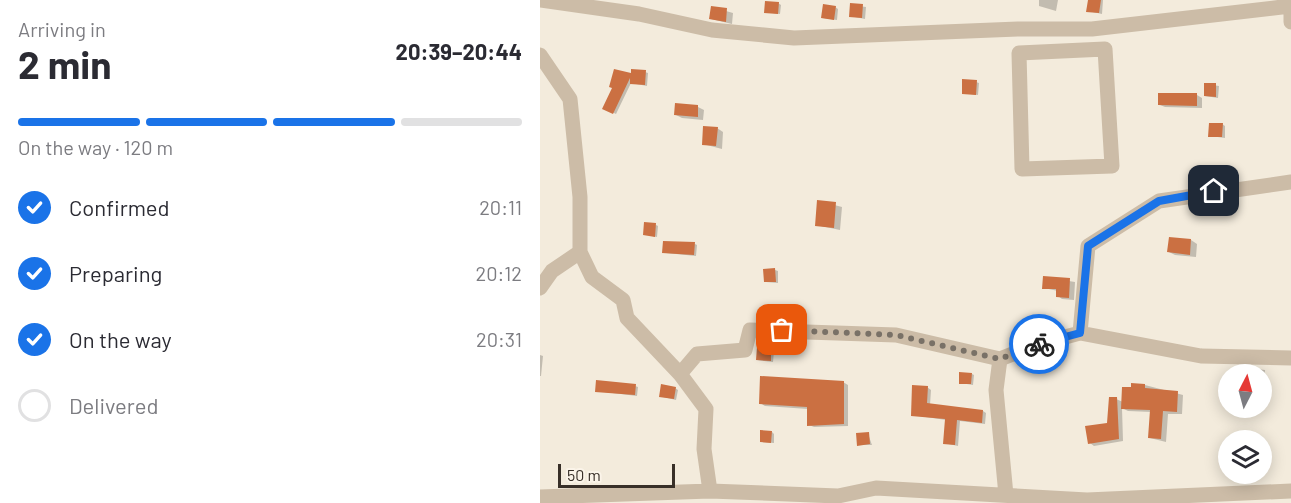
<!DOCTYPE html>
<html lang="en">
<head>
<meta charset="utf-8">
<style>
	body { margin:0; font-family:Barlow,sans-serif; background:#f2f2f3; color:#2b2b33; height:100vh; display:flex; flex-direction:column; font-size:22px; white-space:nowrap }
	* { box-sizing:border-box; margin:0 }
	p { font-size:20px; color:#7c7c81 }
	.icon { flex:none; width:33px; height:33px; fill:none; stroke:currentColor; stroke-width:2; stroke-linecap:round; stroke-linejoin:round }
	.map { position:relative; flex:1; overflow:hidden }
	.side { display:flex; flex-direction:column; background:#fff; width:540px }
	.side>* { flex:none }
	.needle { width:39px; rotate:6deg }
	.fabs { position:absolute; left:678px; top:364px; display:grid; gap:12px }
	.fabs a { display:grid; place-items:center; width:54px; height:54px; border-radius:50%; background:#fff; box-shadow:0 3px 15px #0003; font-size:30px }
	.scale { position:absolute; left:18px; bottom:15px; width:117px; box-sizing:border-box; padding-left:6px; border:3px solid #382f28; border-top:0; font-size:16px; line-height:21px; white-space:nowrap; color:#382f28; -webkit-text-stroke:4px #fbf4e9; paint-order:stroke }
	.pin { position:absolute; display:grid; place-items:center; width:51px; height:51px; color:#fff; margin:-26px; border-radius:12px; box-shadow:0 3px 9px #0006 }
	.courier { position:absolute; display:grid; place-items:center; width:60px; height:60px; margin:-30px; border:4px solid #1a73e8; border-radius:50%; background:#fff; color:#222; box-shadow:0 2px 8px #0007 }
	.head em { font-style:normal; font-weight:700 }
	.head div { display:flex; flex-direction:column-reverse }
	.head { display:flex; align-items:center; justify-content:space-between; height:102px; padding:0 18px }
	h1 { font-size:39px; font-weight:700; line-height:45px }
	.bar { display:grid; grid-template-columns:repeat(4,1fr); gap:9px 6px; align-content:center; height:72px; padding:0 18px }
	.bar i { height:8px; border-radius:4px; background:#e1e1e2 }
	.bar .selected { background:#1a73e8 }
	.bar p { grid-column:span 4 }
	ol { padding:0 18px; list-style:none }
	li { display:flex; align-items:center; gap:18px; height:66px }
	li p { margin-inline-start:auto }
	li .icon { padding:6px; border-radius:50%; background:#1a73e8; color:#fff; stroke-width:4 }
	li:last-child { color:#7c7c81 }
	li i { width:33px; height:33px; border:3px solid #e1e1e2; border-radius:50% }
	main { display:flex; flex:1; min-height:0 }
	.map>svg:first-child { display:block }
	.shadow { fill:#0003 }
	.building { fill:#cb7042 }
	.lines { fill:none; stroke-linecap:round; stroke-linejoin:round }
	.minor { stroke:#ccbca7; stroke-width:15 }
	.done { stroke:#797167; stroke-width:6; stroke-dasharray:0 10.8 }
	.route { stroke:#1a73e8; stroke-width:8 }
</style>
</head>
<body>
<main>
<section class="side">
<div class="head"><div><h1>2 min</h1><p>Arriving in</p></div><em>20:39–20:44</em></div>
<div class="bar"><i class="selected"></i><i class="selected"></i><i class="selected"></i><i></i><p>On the way · 120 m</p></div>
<ol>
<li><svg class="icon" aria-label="check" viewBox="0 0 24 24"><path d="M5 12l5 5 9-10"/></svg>Confirmed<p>20:11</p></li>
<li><svg class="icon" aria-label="check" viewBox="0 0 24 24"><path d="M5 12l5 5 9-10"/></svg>Preparing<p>20:12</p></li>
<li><svg class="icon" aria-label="check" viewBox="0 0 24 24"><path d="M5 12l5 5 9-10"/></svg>On the way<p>20:31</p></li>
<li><i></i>Delivered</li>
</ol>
</section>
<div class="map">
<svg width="751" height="503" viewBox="0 0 751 503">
	<rect width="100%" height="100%" fill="#f3ebdc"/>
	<path class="shadow" d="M499,0h19l-2,11 -17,-5z
		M549,0h14l-1,14 -14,-3z
		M238,3l3,2 -1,9 -15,-2z
		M311,5l15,2 -1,12 -15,-3z
		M172,7l21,6 -1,11 -21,-5z
		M295,7l3,2 -1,11 -14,-2z
		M105,72l3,1 -1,13 -16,-3 -15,31 -12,-6 10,-20 18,-13z
		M436,82l3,1 -1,12 -15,-2z
		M666,84l13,2 -1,12 -13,-2z
		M657,95l5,3v10l-37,-1 -5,-2z
		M158,107l6,3 -1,10 -21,-2 -6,-3z
		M682,124l3,2v12l-15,-2z
		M177,128l6,4 -1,17 -19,-5z
		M279,201l23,6 -2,23 -24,-5z
		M116,225l2,1 -1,11 -13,-3z
		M651,240l6,4 -1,13 -21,-2 -6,-3z
		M155,244l2,1 -1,11 -30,-3z
		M235,270l3,1v12l-12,-1z
		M504,277l31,5 -1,18 -12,-1 -4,-3v-5l-14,-3z
		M231,349l3,2 -1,11 -16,-2z
		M0,355l3,1 -2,20h-1z
		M708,368l17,2 -1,12 -2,-7h-15z
		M432,374l2,1 -1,10 -13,-2z
		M303,382l5,3v41l-34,1 -5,-2 -1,-16 -43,-3 -5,-3z
		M605,385l38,10 -1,19h-14l-2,28 -16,-4 2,-26 -24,-1 -6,-3 1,33 -29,5 -4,-3 18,-19 8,-25 7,3z
		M95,386l3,1 -1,9 -41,-5z
		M387,387l4,3 -1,15 53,6 3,2 -1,11 -25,-3 -2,25 -14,-3 2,-23 -34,-5z
		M135,388l3,2 -2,10 -13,-3z
		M232,432l2,2v9l-13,-1z
		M328,434l4,11h-13z"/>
	<path class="building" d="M548,0h13l-2,13 -13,-1z
		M225,1l14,1 -1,12 -14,-1z
		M310,3l13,1 -1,14 -13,-1z
		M283,4l13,2 -2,14 -13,-2z
		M171,6l16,2 -1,14 -17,-3z
		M74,69l17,4v-4l15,1 -1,15 -15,-1v-6l-17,36 -11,-5 10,-21 -3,-1z
		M422,79l15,1 -1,15 -14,-1z
		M664,83h12v14l-12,-1z
		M618,93h39v13l-39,-1z
		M135,103l23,2v12l-24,-2z
		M669,123h14l-1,14h-14z
		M163,126l15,1 -2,19 -14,-1z
		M277,200l19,2 -2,26 -19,-2z
		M104,222l12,1 -1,14 -12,-2z
		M629,237l22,2 -1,16 -23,-3z
		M123,241l32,1 -1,13 -32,-2z
		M235,268l1,14h-12l-1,-13z
		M503,276l27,2 -1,20 -13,-1v-8h-14z
		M217,347l14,1v13l-15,-1z
		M419,372l13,1 -1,11h-12z
		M220,376l84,5v43l-37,2v-19l-48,-3z
		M56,380l40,4 -1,11 -40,-3z
		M591,383l14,1v4l33,3 -1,21 -14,-1 -2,28 -13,-1 2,-28 -29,-1 1,-22h9z
		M121,384l15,3 -2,12 -15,-2z
		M372,385l16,1 -1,17 56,7 -1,13 -25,-3 -2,25 -12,-1 2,-25 -34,-3z
		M569,397h8l2,42 -31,5 -3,-18 22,-3z
		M220,430l12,1 -1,12 -11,-1z
		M329,432l1,12 -13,2 -1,-13z"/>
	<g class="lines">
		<path class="minor" d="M0,0l99,14 73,16 82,8 224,-9h74l199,-23
			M751,0v22
			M565,49l7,117 -90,3 -3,-116z
			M0,55l30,44 10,98v55l-28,19 -12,17
			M40,252l12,25 31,23 4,18 53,56 26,35 -2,40 6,42
			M540,333l8,-87 71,-45 132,-19
			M460,359l-4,31 10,105
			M140,374l17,-20 48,-4 5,-20 146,5 104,24 35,-14 45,-12 121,23 90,2
			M0,497l170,-6 128,5 38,-8 211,12 204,-9"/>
	</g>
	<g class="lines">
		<path class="done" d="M242,330l114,5 104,24 39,-15"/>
		<path class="route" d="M499,344l41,-11 8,-87 71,-45 55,-10"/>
	</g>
</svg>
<div class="fabs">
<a><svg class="needle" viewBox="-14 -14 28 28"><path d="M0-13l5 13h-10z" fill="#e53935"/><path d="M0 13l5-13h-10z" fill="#7c7c81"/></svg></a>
<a><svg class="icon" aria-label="layers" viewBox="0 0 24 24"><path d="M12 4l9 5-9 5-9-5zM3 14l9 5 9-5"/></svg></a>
</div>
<div class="scale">50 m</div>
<div class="pin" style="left:242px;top:330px;background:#ea580c"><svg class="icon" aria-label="bag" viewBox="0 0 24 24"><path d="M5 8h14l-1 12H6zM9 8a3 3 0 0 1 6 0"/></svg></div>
<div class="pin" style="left:674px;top:191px;background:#1f2937"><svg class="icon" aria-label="home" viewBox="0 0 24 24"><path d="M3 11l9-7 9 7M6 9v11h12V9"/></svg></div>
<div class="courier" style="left:499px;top:344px"><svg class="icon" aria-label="bike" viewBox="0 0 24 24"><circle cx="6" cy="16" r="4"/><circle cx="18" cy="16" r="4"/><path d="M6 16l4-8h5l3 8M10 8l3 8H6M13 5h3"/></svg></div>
</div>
</main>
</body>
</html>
